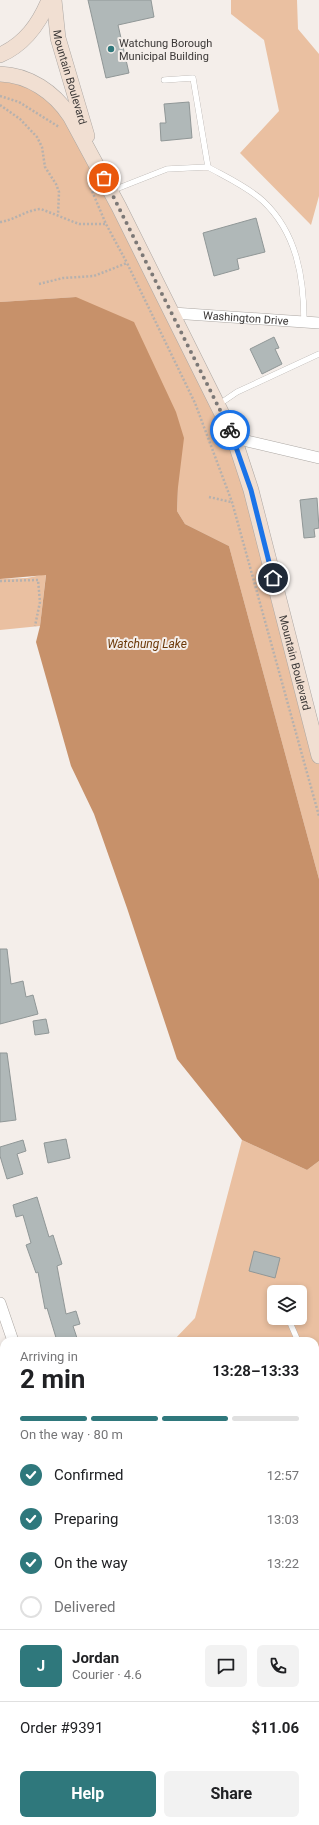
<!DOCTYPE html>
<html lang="en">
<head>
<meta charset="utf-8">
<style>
	body { margin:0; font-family:Roboto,sans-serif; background:#f2f2f2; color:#202124; height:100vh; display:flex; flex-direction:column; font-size:15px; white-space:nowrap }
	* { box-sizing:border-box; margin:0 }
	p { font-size:13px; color:#757577 }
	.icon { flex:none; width:22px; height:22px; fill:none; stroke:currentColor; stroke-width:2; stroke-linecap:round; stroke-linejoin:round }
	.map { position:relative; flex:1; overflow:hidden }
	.sheet { position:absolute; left:0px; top:1337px; width:319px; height:488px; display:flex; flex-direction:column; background:#fff; border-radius:12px 12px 0 0; box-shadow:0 2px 6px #0003 }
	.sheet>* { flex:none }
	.buttons { position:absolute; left:267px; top:1285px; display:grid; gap:8px }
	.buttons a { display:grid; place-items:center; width:40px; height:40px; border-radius:6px; background:#fff; box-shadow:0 2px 6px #0003; font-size:20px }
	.pin { position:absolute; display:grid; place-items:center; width:34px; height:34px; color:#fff; margin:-17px; border:2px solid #fff; border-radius:50%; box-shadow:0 1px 4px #0007 }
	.courier { position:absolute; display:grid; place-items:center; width:40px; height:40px; margin:-20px; border:3px solid #1a73e8; border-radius:50%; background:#fff; color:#222; box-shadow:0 1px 5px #0007 }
	.headline em { font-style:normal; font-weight:700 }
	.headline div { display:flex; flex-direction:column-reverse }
	.headline { display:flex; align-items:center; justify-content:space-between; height:68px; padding:0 20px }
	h1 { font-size:26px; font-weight:700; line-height:30px }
	.bar { display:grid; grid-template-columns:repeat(4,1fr); gap:6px 4px; align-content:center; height:48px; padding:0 20px }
	.bar i { height:5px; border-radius:3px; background:#e0e0e0 }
	.bar .selected { background:#2f787c }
	.bar p { grid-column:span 4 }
	.line { display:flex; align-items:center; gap:10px; padding:0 20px; border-top:1px solid #e0e0e0 }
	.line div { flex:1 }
	.round { display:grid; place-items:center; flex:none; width:42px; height:42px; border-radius:6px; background:#f2f2f2 }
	ol { padding:0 20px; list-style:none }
	li { display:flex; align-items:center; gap:12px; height:44px }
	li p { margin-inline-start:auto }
	li .icon { padding:4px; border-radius:50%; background:#2f787c; color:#fff; stroke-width:4 }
	li:last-child { color:#757577 }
	li i { width:22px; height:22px; border:2px solid #e0e0e0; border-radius:50% }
	.action { display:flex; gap:8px; margin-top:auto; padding:8px 20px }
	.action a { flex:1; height:46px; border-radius:6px; background:#2f787c; color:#fff; font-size:16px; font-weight:700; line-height:46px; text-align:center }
	.action a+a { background:#f2f2f2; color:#202124 }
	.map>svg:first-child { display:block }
	.green { fill:#eac0a1; fill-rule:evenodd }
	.water { fill:#c7916a }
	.building { fill:#b0b8b8; stroke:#909797 }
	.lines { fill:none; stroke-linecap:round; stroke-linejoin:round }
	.lane-casing { stroke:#aca7a3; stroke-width:6 }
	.street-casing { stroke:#aca7a3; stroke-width:12 }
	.secondary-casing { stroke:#aca7a3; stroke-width:16 }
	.path { stroke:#b6b1ae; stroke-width:2.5; stroke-dasharray:2 2; stroke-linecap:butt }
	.lane { stroke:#fff; stroke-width:5.5 }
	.street { stroke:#fff; stroke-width:11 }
	.secondary { stroke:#f1dfd2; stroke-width:15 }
	.done { stroke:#7c7876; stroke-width:4; stroke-dasharray:0 7.2 }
	.route { stroke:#1a73e8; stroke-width:5 }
	.poi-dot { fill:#2f787c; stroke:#f4eeea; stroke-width:1.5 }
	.labels { text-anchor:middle; stroke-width:4; stroke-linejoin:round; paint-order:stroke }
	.poi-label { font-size:11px; fill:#3b3837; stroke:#f4eeea; text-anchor:start }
	.street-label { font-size:11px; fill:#3b3837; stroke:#f4eeea }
	.water-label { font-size:12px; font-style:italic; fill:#6c3909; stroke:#f4eeea }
</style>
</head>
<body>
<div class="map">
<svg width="319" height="1825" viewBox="0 0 319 1825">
	<rect width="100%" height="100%" fill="#f4eeea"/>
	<path class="green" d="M231,0h66l1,29 21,25v142l-8,29 -71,-72 39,-42 -15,-71 -33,-26z
		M0,74l56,23 178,341 85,318v123l-90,-333 -44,-22 -8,-13 1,-24 -102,-190 -76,5z
		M46,574l-6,52 -40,4v-51l27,-1z
		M242,1140l65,30 12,-9v664h-319v-146l4,-3v145h311v-480h-142l22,-23zM274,1292h26v26h-26z"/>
	<path class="water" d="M76,297l58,25 42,90 8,26 -6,49 -1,24 8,13 44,22 90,333v282l-12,9 -65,-30 -65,-81 -50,-151 -33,-94 -23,-48 -35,-124 4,-16 6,-51 -46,4v-277z"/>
	<path class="building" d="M88,0h63l3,17 -36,8 11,48 -23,5z
		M189,102l3,36 -31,3 -1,-18h6l-2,-19z
		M256,218l9,34 -28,7 2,10 -25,7 -11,-43z
		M274,337l5,11 -4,1 7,15 -20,10 -12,-25z
		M317,498l2,30 -5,1 1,8 -11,1 -4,-38z
		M0,949h7l4,35 12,-3 3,16 7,-2 5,19 -38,10z
		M46,1019l3,14 -14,2 -2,-14z
		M0,1053h7l9,67 -16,2z
		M66,1139l4,19 -22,5 -4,-20z
		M23,1140l3,11 -9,3 6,20 -16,5 -7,-23v-9z
		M37,1197l12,40 4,-2 9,29 -5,2 9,48 10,-3 4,13 -7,2 5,15h-21l-10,-33 -2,1 -7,-37 -2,1 -10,-28 5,-2 -8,-28 -7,2 -3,-12z
		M254,1251l26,7 -5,20 -26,-7z"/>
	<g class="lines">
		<g class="lane-casing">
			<path id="lane" d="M208,167c18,10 40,20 55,34 34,32 41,77 41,121
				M111,191l56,-22 41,-2 -15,-89 -29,2
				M218,405l19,-13 82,-38
				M288,1318l10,23
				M315,1380l4,12
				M315,1425l4,-11
				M173,1821l1,4"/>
		</g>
		<g class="street-casing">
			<g id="street">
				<path id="s1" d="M173,313l146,10"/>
				<path d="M234,438l85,20"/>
				<path d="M0,1303l13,38"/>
				<path d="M315,1490h4"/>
				<path d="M0,1539l4,-3"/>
			</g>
		</g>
		<g class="secondary-casing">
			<g id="secondary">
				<path id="s2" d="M54,0l4,38 29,98"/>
				<path d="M0,55c25,-11 39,-31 49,-55"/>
				<path id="s3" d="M0,74c29,1 54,18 70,42l49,91 115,231 17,52 68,266"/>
			</g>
		</g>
		<path class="path" d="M0,96l19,6 40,25
			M0,105l20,14 17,18 5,10 3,20 11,17 3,8 -1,23
			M89,184l17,40 21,39
			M0,222c15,-2 26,-12 41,-13l38,15h27
			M39,284l24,-6 31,-2 33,-13 68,140 37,99 87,314
			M209,497l22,5
			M0,581l38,-1 2,22 -5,24"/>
		<use href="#lane" class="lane"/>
		<use href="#street" class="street"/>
		<use href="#secondary" class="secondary"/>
	</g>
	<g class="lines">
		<path class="done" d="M104,178l126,252"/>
		<path class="route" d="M230,430l21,60 22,88"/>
	</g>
	<circle class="poi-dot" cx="111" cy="49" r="4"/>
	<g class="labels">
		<g class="poi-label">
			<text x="119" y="47">Watchung Borough<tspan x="119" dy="13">Municipal Building</tspan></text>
		</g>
		<g class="street-label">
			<text dy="4" stroke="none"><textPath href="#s2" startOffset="79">Mountain Boulevard</textPath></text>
			<text dy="4" stroke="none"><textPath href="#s1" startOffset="73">Washington Drive</textPath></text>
			<text dy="4" stroke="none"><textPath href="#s3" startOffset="679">Mountain Boulevard</textPath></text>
		</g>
		<g class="water-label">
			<text x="147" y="648">Watchung Lake</text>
		</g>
	</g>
</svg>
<div class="buttons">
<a><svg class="icon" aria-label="layers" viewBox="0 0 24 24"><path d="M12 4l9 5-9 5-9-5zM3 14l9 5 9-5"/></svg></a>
</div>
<div class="pin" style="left:104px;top:178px;background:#ea580c"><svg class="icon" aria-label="bag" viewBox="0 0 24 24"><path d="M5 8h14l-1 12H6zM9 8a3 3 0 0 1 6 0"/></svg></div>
<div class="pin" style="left:273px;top:578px;background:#1f2937"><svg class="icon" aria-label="home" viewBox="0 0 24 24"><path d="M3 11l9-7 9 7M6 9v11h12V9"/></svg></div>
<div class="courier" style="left:230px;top:430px"><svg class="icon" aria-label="bike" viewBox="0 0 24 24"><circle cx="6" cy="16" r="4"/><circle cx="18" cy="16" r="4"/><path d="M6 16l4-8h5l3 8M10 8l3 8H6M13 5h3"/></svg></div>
<section class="sheet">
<div class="headline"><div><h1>2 min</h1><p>Arriving in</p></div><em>13:28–13:33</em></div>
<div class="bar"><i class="selected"></i><i class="selected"></i><i class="selected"></i><i></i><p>On the way · 80 m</p></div>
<ol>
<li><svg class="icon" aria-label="check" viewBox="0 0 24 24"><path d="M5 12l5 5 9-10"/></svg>Confirmed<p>12:57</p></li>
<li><svg class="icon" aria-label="check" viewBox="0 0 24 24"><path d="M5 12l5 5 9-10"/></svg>Preparing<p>13:03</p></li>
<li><svg class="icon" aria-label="check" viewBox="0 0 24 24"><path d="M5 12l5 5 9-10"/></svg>On the way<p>13:22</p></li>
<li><i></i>Delivered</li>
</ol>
<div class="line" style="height:72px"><b class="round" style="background:#2f787c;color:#fff">J</b><div><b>Jordan</b><p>Courier · 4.6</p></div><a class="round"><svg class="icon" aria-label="chat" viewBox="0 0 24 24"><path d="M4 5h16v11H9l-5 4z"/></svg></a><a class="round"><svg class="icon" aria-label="phone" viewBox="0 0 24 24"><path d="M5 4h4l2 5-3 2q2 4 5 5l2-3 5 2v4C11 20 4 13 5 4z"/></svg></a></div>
<div class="line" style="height:52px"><div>Order #9391</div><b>$11.06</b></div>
<div class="action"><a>Help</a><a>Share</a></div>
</section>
</div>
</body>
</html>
